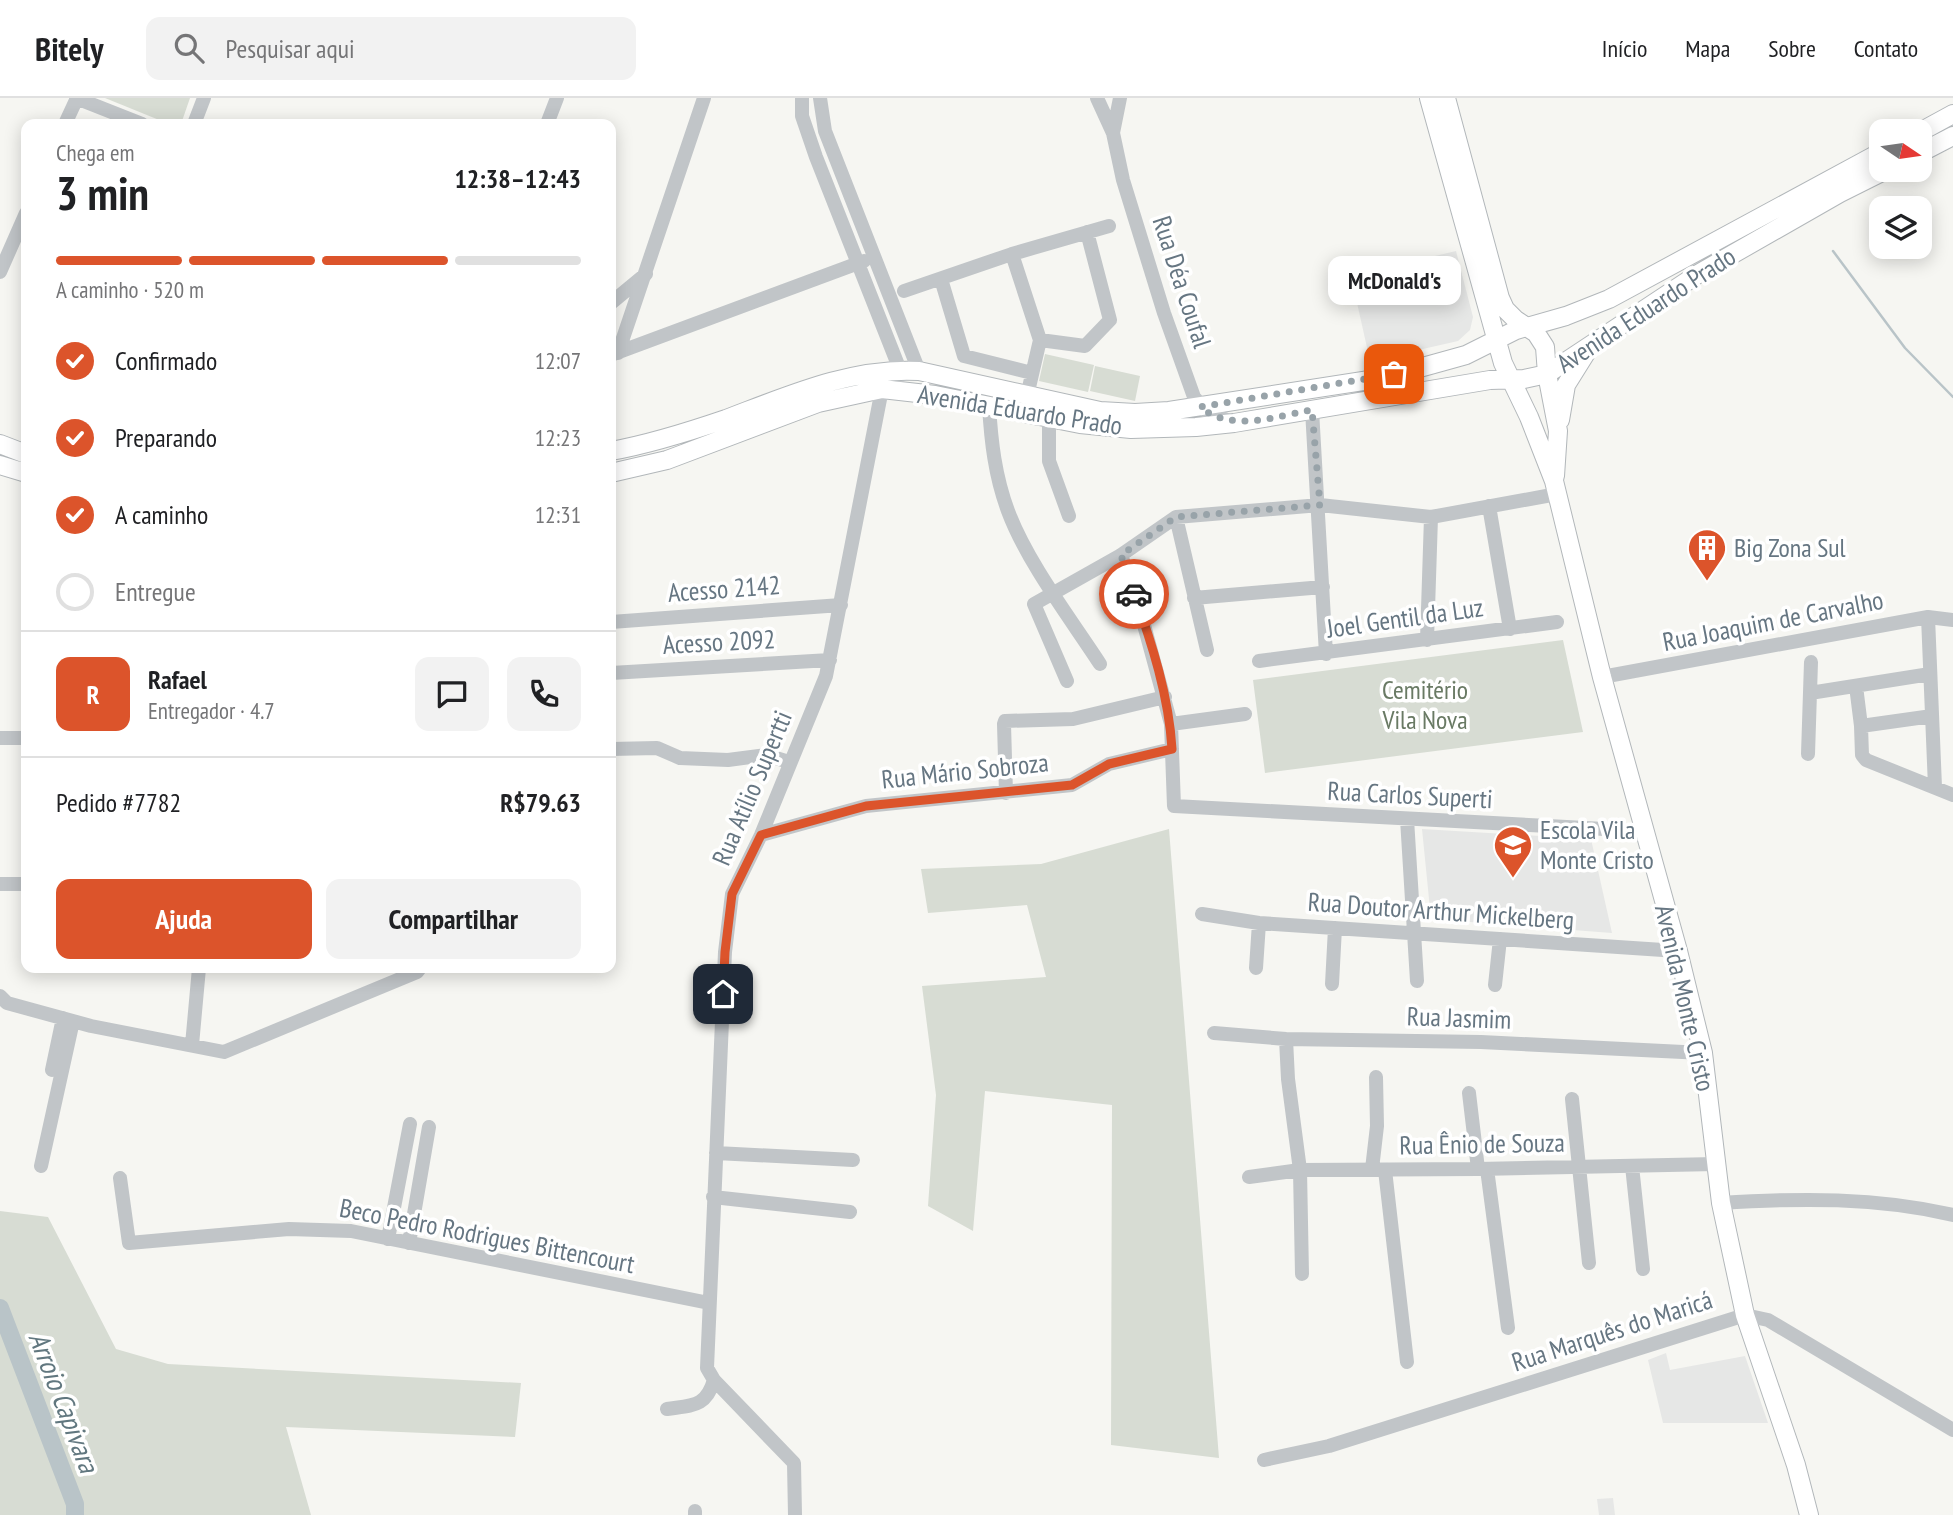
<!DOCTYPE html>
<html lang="pt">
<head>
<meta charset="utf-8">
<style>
	body { margin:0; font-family:"PT Sans Narrow",sans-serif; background:#f2f2f2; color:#202124; height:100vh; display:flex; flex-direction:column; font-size:26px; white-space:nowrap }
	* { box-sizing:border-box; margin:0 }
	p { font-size:23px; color:#757577 }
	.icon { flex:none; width:38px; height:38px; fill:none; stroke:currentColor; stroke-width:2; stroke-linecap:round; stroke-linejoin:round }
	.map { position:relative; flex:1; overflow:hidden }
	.drawer { position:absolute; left:21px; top:21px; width:595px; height:854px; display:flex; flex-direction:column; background:#fff; border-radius:14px; box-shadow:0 4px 18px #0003 }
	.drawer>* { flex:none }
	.needle { width:46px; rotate:103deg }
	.tools { position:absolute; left:1869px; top:21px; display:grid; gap:14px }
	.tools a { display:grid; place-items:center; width:63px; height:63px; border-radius:14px; background:#fff; box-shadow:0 4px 18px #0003; font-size:35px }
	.pin { position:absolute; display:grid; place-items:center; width:60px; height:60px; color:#fff; margin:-30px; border-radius:14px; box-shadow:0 4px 10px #0006 }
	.courier { position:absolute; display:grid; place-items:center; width:70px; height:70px; margin:-35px; border:5px solid #dc542b; border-radius:50%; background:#fff; color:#222; box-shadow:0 2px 9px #0007 }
	.bubble { position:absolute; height:49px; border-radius:14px; background:#fff; box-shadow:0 4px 18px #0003; font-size:23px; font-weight:800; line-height:49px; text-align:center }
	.summary em { font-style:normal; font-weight:800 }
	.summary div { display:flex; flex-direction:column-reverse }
	.summary { display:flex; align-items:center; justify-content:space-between; height:119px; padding:0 35px }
	h1 { font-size:46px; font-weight:800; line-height:52px }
	.bar { display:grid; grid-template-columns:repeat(4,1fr); gap:10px 7px; align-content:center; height:84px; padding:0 35px }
	.bar i { height:9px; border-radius:5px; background:#e0e0e0 }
	.bar .current { background:#dc542b }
	.bar p { grid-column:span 4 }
	.line { display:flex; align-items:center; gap:18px; padding:0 35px; border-top:2px solid #e0e0e0 }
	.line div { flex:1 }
	.round { display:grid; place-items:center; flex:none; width:74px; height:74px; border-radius:14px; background:#f2f2f2 }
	ol { padding:0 35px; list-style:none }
	li { display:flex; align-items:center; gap:21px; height:77px }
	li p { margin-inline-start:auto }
	li .icon { padding:7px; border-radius:50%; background:#dc542b; color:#fff; stroke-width:4 }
	li:last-child { color:#757577 }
	li i { width:38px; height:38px; border:4px solid #e0e0e0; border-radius:50% }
	.action { display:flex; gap:14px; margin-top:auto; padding:14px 35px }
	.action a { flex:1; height:80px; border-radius:14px; background:#dc542b; color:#fff; font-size:28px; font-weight:800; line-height:80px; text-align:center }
	.action a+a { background:#f2f2f2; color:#202124 }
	header { display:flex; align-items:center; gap:42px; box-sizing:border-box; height:98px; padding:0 35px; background:#fff; border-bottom:2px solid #e0e0e0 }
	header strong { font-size:33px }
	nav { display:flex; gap:38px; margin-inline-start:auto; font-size:24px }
	.search { width:490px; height:63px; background:#f2f2f2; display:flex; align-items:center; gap:18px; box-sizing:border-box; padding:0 24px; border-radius:14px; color:#757577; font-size:26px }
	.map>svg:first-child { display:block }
	.built { fill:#e6e7e6 }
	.green { fill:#d7dcd3 }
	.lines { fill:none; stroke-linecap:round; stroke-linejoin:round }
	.stream { stroke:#b9c4c8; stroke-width:2.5 }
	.river { stroke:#b9c4c8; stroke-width:18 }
	.major-casing { stroke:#b2b7ba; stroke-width:20 }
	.minor { stroke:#c1c5c8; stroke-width:14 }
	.major { stroke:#fff; stroke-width:18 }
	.done { stroke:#98a3a9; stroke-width:7; stroke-dasharray:0 12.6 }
	.route { stroke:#dc542b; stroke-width:9 }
	.labels { text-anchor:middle; stroke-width:7; stroke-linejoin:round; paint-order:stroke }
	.street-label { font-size:26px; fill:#667682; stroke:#fff }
	.poi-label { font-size:26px; fill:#667682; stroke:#fff; text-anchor:start }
	.park-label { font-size:26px; fill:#697a64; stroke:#fff }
	.water-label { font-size:28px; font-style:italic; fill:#61777f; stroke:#fff }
</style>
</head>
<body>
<header>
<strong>Bitely</strong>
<div class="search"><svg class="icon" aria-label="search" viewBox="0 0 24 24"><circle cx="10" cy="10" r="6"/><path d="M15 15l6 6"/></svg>Pesquisar aqui</div>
<nav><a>Início</a><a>Mapa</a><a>Sobre</a><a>Contato</a></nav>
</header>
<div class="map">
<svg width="1953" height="1417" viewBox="0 0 1953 1417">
	<rect width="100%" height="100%" fill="#f6f6f2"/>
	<path class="built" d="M1456,153l17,66 -3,13 -12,11 -88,20 -19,-85z
		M1422,731l169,10 21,94 -181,-14z
		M1666,1255l4,17 75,-14 23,67h-105l-15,-63z
		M1613,1400l2,17h-16l-2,-16z"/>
	<path class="green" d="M105,0h85l-9,26h-12z
		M1045,256l49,11 -6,27 -49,-11z
		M1095,268l45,10 -5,25 -45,-10z
		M1563,542l20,92 -318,41 -12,-93z
		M1169,731l50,629 -108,-13 1,-340 -127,-14 -12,140 -45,-25 8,-111 -14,-109 124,-9 -19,-72 -99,8 -7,-44 120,-5z
		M0,1113l48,6 68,132 52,15 353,19 -6,54 -229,-10 25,88h-311z"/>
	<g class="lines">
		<path class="stream" d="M1833,153l72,97 48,49"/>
		<path class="river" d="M0,1210l75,196v11"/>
		<g class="major-casing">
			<path id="major" d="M1429,0l74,265 26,54 25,64 48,196 76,274 25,102 18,150 24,112 51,150 13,50
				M1446,0l54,200 5,11 11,11 20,13 9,14 2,27 11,57 -3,45
				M1920,34l33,-18
				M1920,55l33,-17
				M1560,322l6,-35 20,-32
				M0,346l26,10
				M611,353c39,-7 77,-19 115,-32 61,-23 126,-52 193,-48l181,40 35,2 34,-2 194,-30 49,-11 54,-15 50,-25 50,-14 43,-17 272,-147
				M0,367l26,8
				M611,375l56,-13 151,-57 64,-14 53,6 145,29 51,5 65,-2 38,-4 256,-43 34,-1 23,-5 151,-100 142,-81 46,-23"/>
		</g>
		<path class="minor" d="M76,0l66,26
			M802,0v18l14,41 84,213
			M820,0l5,33 94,240
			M1097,0l16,35 10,47 41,133 30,84 13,15 25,10
			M65,26l12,-26
			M194,26l10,-26
			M547,26l10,-26
			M1113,35l7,-35
			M0,174l26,-59
			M941,181l23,77 68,17
			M904,193l108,-37
			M611,205l35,-29
			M1040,242l45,6 25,-26 -23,-88
			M618,255l86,-255
			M611,257l253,-94
			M1027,298l13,-56 -28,-86 97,-28
			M989,307c2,36 6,71 19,106 19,51 62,107 92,153
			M1312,312l14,244
			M1049,320v43l20,55
			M1489,408l21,123
			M1176,419l31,133
			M1121,457l20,59 30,110 3,82 469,25
			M1194,500l129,-11
			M1928,519l7,170
			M611,524l230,-17
			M1427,542l4,-123
			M1259,563l298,-39
			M611,575l219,-13
			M1602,579l326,-60 25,3
			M1067,583l-33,-77 87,-49 55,-38 144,-12 111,12 126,-23
			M1856,588l5,40 71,-10
			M1810,595l120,-19
			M1171,626l74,-10
			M1861,628l1,29 4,5 87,35
			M0,640h26
			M611,651l46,-1 23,10 48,2 38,-5 23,7
			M1808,656l3,-92
			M1006,695l-2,-69 1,-3 68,-2 92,-22
			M1407,721l10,162
			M761,737l105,-29 206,-21 37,-21 63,-15
			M0,786h26
			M1202,816l57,9 419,28
			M1256,870l3,-45
			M1332,886l3,-56
			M1495,887l5,-46
			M0,898l7,7 84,23 133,26 193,-80 3,-4
			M1214,935l72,6 195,3 222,11
			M1286,941l2,40 12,91 2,104
			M192,947l7,-77
			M52,972l11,-52
			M1469,995l9,76
			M1572,1001l17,164
			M716,1055l137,7
			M41,1068l32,-145
			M1632,1068l11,103
			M1372,1071l5,-43 -1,-49
			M1487,1071l21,159
			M1385,1072l22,192
			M1249,1079l51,-7 178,-1 238,-5
			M120,1080l9,65 160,-14 62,2 358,72
			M713,1099l137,15
			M1721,1105c78,-5 156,-6 232,12
			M388,1141l22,-115
			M409,1145l20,-116
			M667,1311c26,-4 39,-2 47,-29
			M1264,1362l65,-14 416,-131 23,5 185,110
			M695,1417v-4
			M795,1417l-1,-52 -80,-83 -7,-12 18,-416 7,-58 29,-59 65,-159 56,-287"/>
		<use href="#major" class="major"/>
	</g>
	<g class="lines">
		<path class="done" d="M1134,496l-13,-39 55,-38 144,-12 -8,-95c-36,6 -80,23 -112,-3l194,-33"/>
		<path class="route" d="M723,896l2,-42 7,-58 29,-59 105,-29 206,-21 37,-21 63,-15c-3,-52 -20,-106 -38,-155"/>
	</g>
	<defs>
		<g id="building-pin" transform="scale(2.0125)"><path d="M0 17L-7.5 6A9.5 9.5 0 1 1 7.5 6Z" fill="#dc542b" stroke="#fff"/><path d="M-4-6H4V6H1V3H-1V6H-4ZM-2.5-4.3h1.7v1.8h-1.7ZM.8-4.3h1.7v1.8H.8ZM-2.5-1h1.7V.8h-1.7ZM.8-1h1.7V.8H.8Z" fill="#fff"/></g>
		<g id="school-pin" transform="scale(2.0125)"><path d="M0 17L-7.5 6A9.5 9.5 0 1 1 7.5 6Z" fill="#dc542b" stroke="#fff"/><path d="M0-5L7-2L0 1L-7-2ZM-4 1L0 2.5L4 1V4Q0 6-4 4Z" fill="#fff"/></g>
	</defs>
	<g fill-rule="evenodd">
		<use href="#building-pin" x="1707" y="450"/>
		<use href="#school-pin" x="1513" y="747"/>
	</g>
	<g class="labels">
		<g class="street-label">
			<text transform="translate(1182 184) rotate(72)" y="9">Rua Déa Coufal</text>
			<text transform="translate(1646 212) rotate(-33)" y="9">Avenida Eduardo Prado</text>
			<text transform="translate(1020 312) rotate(9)" y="9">Avenida Eduardo Prado</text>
			<text transform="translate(724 491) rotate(-4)" y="9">Acesso 2142</text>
			<text transform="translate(1405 520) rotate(-8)" y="9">Joel Gentil da Luz</text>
			<text transform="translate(1773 523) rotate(-11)" y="9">Rua Joaquim de Carvalho</text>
			<text transform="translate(719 544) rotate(-3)" y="9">Acesso 2092</text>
			<text transform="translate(965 673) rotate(-6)" y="9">Rua Mário Sobroza</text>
			<text transform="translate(752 690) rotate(-67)" y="9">Rua Atílio Supertti</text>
			<text transform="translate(1410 697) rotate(3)" y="9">Rua Carlos Superti</text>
			<text transform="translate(1441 813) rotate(4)" y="9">Rua Doutor Arthur Mickelberg</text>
			<text transform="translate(1685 900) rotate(77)" y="9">Avenida Monte Cristo</text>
			<text transform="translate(1459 920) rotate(2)" y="9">Rua Jasmim</text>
			<text transform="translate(1482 1046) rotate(-1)" y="9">Rua Ênio de Souza</text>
			<text transform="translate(487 1138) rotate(11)" y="9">Beco Pedro Rodrigues Bittencourt</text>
			<text transform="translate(1612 1233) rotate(-18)" y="9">Rua Marquês do Maricá</text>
		</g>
		<g class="poi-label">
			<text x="1734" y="459">Big Zona Sul</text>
			<text x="1540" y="741">Escola Vila<tspan x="1540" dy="30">Monte Cristo</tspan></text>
		</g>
		<g class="park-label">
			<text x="1425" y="601">Cemitério<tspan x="1425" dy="30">Vila Nova</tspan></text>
		</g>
		<g class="water-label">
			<text transform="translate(64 1304) rotate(69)" y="10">Arroio Capivara</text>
		</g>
	</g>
</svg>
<div class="tools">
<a><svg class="needle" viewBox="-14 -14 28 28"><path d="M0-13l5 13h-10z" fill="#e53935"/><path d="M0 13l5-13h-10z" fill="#757577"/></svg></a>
<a><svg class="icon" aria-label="layers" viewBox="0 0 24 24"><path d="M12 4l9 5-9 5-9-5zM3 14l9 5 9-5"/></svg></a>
</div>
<div class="pin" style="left:1394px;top:276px;background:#ea580c"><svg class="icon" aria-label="bag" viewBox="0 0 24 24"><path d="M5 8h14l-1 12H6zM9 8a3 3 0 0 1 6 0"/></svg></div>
<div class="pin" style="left:723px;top:896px;background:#1f2937"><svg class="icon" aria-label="home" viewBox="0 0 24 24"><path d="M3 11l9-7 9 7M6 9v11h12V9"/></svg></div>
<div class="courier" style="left:1134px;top:496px"><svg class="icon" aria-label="car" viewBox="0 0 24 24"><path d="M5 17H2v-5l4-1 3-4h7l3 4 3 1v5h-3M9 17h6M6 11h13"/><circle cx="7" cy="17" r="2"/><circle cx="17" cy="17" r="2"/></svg></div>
<div class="bubble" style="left:1328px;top:158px;width:133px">McDonald's</div>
<section class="drawer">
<div class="summary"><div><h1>3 min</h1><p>Chega em</p></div><em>12:38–12:43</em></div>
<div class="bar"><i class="current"></i><i class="current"></i><i class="current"></i><i></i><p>A caminho · 520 m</p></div>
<ol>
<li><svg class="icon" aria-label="check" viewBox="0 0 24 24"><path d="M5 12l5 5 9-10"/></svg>Confirmado<p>12:07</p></li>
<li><svg class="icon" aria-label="check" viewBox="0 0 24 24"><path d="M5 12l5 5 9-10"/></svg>Preparando<p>12:23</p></li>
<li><svg class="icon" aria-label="check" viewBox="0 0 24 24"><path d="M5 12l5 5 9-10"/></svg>A caminho<p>12:31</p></li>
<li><i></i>Entregue</li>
</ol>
<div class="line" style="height:126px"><b class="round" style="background:#dc542b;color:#fff">R</b><div><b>Rafael</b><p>Entregador · 4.7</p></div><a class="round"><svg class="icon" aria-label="chat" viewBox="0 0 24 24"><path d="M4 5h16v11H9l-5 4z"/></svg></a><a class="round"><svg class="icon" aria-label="phone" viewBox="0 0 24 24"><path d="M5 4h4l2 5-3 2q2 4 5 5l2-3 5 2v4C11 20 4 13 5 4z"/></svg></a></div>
<div class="line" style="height:91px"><div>Pedido #7782</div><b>R$79.63</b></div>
<div class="action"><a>Ajuda</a><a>Compartilhar</a></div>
</section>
</div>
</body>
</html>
